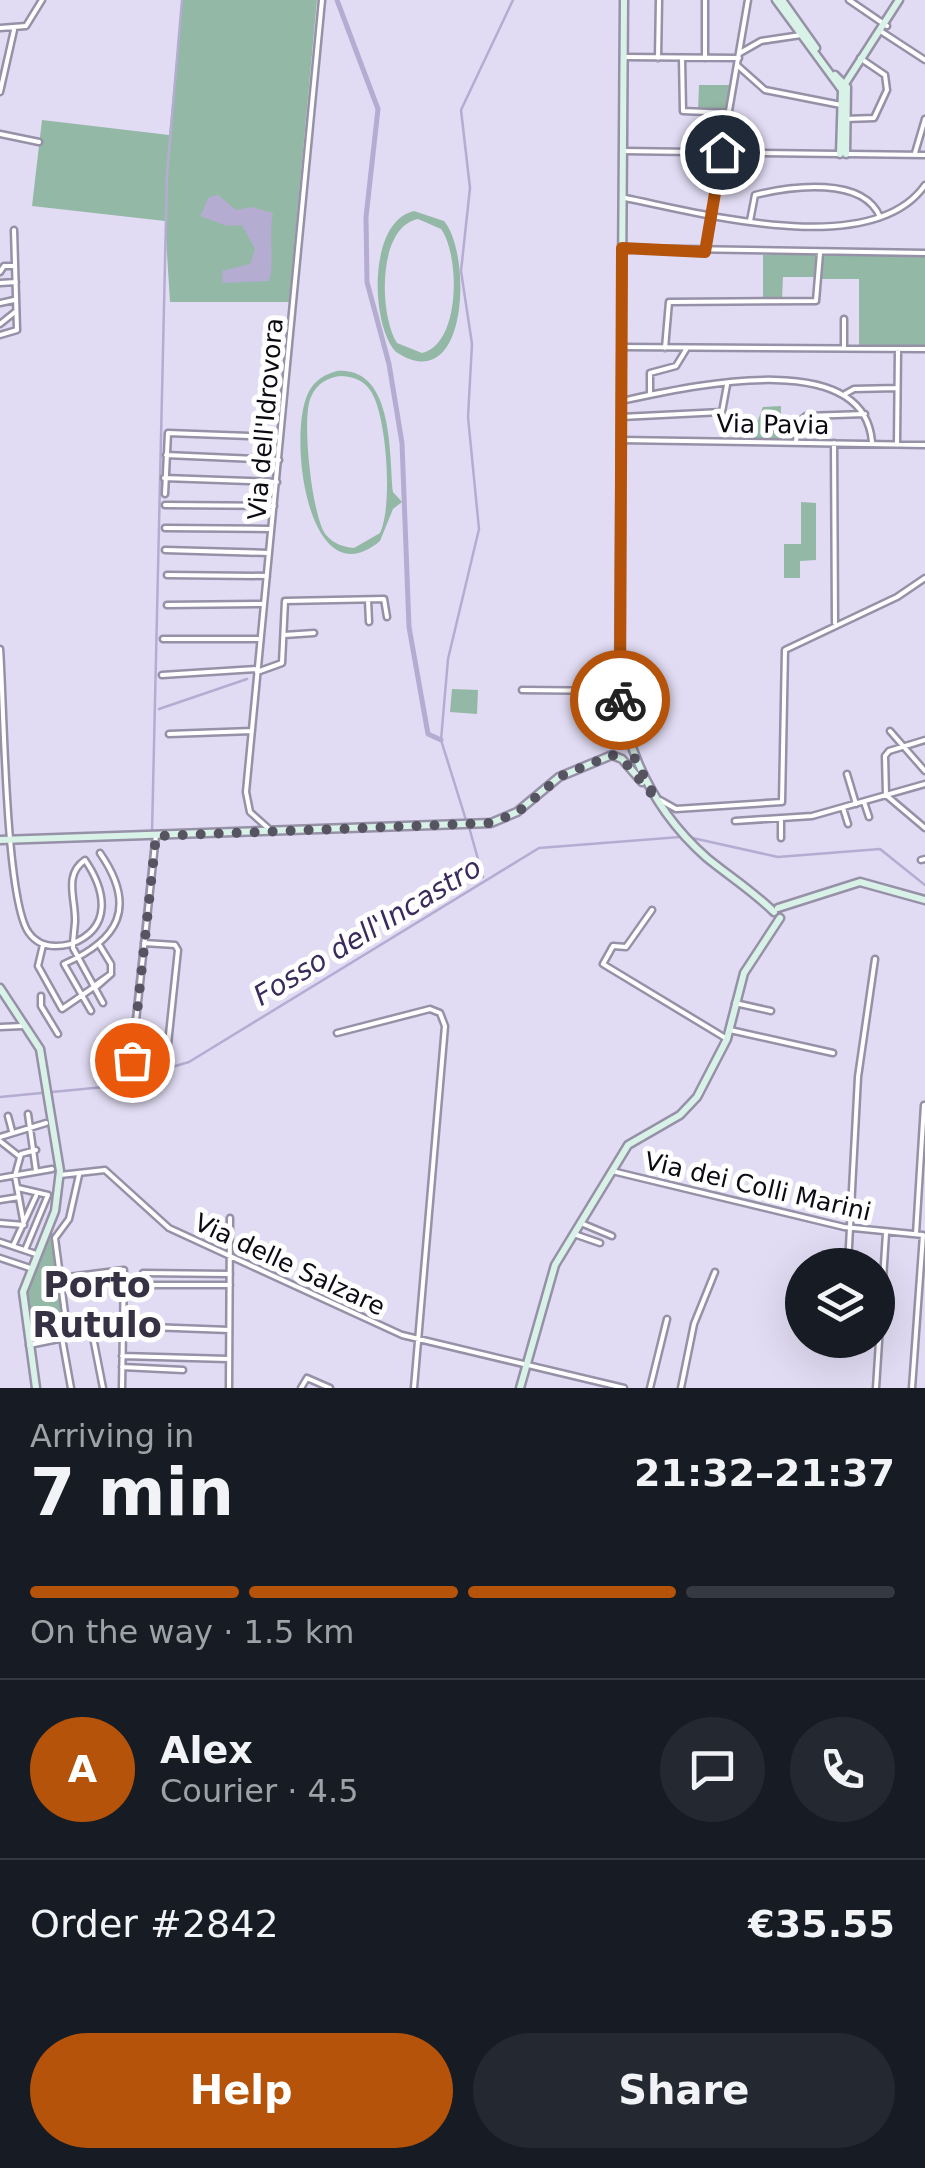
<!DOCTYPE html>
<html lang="en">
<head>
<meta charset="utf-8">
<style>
	body { margin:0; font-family:"DejaVu Sans",sans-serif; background:#242831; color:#f1f3f6; height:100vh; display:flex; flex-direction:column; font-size:38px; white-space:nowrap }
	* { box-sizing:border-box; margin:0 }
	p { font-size:32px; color:#9ea1a6 }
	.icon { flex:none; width:55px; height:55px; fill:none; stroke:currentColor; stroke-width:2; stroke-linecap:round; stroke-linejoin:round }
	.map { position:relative; height:1388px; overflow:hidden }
	.drawer { display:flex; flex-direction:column; background:#171b24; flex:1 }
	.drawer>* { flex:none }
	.tools { position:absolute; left:785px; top:1248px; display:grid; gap:20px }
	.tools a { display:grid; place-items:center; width:110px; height:110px; border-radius:50%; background:#171b24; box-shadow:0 10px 40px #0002; font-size:50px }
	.pin { position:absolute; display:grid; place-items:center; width:85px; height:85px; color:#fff; margin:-42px; border:5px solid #fff; border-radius:50%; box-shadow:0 2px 10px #0007 }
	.courier { position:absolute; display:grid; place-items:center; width:100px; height:100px; margin:-50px; border:8px solid #b45309; border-radius:50%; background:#fff; color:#222; box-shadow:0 2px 12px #0007 }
	.headline em { font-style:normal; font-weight:700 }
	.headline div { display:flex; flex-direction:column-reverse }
	.headline { display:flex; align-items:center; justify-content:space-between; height:170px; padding:0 30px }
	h1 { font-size:65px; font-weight:700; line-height:75px }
	.bar { display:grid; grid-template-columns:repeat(4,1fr); gap:15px 10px; align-content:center; height:120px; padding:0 30px }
	.bar i { height:12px; border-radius:8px; background:#363941 }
	.bar .active { background:#b45309 }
	.bar p { grid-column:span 4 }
	.line { display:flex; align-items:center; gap:25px; padding:0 30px; border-top:2px solid #363941 }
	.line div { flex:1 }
	.round { display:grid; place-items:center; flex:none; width:105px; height:105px; border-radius:52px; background:#242831 }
	.cta { display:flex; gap:20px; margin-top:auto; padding:20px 30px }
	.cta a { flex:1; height:115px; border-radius:60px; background:#b45309; color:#fff; font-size:40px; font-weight:700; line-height:115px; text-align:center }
	.cta a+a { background:#242831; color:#f1f3f6 }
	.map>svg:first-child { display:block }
	.green { fill:#94b8a6; fill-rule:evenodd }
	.water { fill:#b5acd2 }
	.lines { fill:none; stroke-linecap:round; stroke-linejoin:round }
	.stream { stroke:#b5acd2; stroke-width:2.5 }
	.canal { stroke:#b5acd2; stroke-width:5 }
	.street-casing { stroke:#9691a7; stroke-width:9 }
	.secondary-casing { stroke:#9691a7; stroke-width:11 }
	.street { stroke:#fff; stroke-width:4 }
	.secondary { stroke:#d9f2e7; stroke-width:6 }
	.done { stroke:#575461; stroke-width:10; stroke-dasharray:0 18 }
	.route { stroke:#b45309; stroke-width:12 }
	.labels { text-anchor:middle; stroke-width:10; stroke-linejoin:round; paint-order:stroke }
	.street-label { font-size:25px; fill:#0c0a12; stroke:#fff }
	.water-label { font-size:28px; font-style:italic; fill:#3a2b5c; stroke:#fff }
	.district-label { font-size:35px; font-weight:bold; fill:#363143; stroke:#fff }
</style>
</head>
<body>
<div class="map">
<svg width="925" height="1388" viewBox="0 0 925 1388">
	<rect width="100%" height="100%" fill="#e1dcf3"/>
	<path class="green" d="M182,0h135l-28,302h-119l-5,-81 -133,-15 10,-86 127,15z
		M699,85h32l-4,27 -29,-1z
		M414,211l30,10c28,32 25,179 -48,131 -26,-28 -28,-131 18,-141zM418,219l23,10c19,26 20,115 -19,124l-25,-10c-18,-28 -20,-116 21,-124z
		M763,255h53v22h-33l-1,22h-19z
		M822,255l103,1v91l-66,-1v-67h-37z
		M337,371c57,-4 52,82 56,121l9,10 -9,7 -13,32c-74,62 -95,-117 -69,-153 6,-9 15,-14 26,-17zM342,376c12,1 21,4 28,14 17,23 23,117 10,143l-26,15c-11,-1 -20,-4 -28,-13 -14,-17 -25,-118 -15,-138 6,-14 17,-20 31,-21z
		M781,406l-1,33 -35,1v-16l13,-4 5,-13z
		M801,502l15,1v57l-16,1v17h-16v-34h17z
		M452,689l26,1 -1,24 -27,-2z
		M53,1233l14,101 -17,4 -3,-16 -20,3 -2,-37 20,-51z"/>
	<path class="water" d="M218,195l18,15 15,-3 22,6c-5,22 2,46 -4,68l-46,2 -1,-12 28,-7 5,-15 -13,-24 -15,1 -27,-10 9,-19z"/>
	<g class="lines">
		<path class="stream" d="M159,709l88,-30
			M466,820l-25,-80 7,-81 31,-130 -11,-112 4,-73 -11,-73 9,-83 -9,-78 52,-110
			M469,827l14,50
			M152,833l15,-658 15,-175
			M688,837l90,20 102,-8 45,36
			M133,1079l-5,-18 24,-223
			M0,1097l104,-10 85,-25 350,-214 141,-11"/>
		<path class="canal" d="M337,0l41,109 -12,108 1,65 22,82 13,79 7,184 19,107 13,6"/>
		<g class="street-casing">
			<path id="street" d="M849,0l38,26
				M0,28l26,-2 16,-26
				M879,30l46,30
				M740,53l21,-12 40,-6
				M624,57l115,1
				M658,58l1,-58
				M682,58l1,53 46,2
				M705,58v-58
				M737,65l28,25 76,15
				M0,92l14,-62
				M845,119l29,-1 13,-28 -2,-15 -25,-17
				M0,134l39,8
				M623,151l216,3
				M915,153l10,-34
				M848,154l77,1
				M625,198c76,15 247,63 300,-13
				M750,221l5,-26c36,-9 108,-19 125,22
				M622,248l303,5
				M705,251l43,-251
				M0,272l4,-6h11
				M0,283l16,-1
				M0,303l14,-3
				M0,324l15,-12
				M0,335l17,-5 -3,-100
				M621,347l304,2
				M665,348l4,-46 147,-1 4,-48
				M844,348v-29
				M845,394l9,-5 43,-1
				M650,395v-22l26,-7 11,-18
				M621,401c62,-13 243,-57 251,41
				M621,417l101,-5 5,-27
				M620,440l305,5
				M796,442l2,-19 8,-7 59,-2
				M834,443l1,180
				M897,443l1,-94
				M166,455l113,5
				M164,478l113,4
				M165,494l3,-61 112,4
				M165,505l109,1
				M165,528l105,1
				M165,550l104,3
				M167,575l100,1
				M368,600l1,22
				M167,605l95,-1
				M284,635l30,-2
				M163,639h95
				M0,649c4,52 5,252 29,284 10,14 26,15 42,11 42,-16 35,-53 14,-84 -22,15 -9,39 -10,62l-2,21v5l30,55
				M257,672l25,-9 3,-62 99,-2 3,18
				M162,675l95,-6
				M522,690l97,1
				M890,731l35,40
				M169,734l83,-3
				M925,740l-36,11 -4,5 1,39 39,33
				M847,774l9,30
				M660,800l16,9 106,-7 3,-152 112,-53 28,-19
				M864,802l5,15
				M843,808l5,16
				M781,819v19
				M735,821l77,-5 113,-32
				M268,828l-18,-16 -4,-20 76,-792
				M921,860l4,-1
				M652,910l-26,37 -13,-1 -10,18 124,75
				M144,943l31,2 3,5 -10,94 -34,17 -2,-3 24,-223
				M43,945l-5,21 24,43 32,-22
				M100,946l11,18v9
				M94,986l17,-12 -16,14
				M41,996v10l17,28
				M735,1003l36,8
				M91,1011l-27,-47c54,-24 74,-56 36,-111
				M0,1027l23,-1
				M730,1030l103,23
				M337,1033l93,-24 10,4 5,13 -31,362
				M28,1114l8,57
				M8,1116l4,15
				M0,1137l46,-14
				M0,1141l19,15
				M612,1171l232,56 79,8 -11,153
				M60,1175l45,-5 64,58 233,107 222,53
				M0,1178l52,-9
				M18,1188l30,7 -23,55
				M0,1200l19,-3
				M0,1223l24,2 -9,-49 6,-22 15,-4
				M581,1223l31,13
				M574,1234l26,9
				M916,1234l8,-129
				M0,1242l36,12
				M13,1246l23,-50
				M0,1258l30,10
				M848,1265l10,-188 17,-118
				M143,1273l87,1
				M60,1278l64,-8 -2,118
				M144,1285h86
				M92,1332l11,56
				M68,1336l-13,-98 14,-19 10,-44
				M62,1338l9,50
				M29,1345l94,-19 106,4
				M122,1356l106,3
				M122,1367l61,3
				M229,1388l1,-170
				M301,1388l6,-10 23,10
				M650,1388l17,-69
				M681,1388l13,-64 21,-52
				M876,1388l10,-155"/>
		</g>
		<g class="secondary-casing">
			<path id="secondary" d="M624,0l-5,697c11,63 39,118 88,161 22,18 47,34 67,54
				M776,0l66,90 -2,64
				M782,0l34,48
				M835,75l12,12 -1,67
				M843,87l56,-87
				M0,840l491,-17 26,-11 42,-35 53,-22 10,4 20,23
				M778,908l82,-26 65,18
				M0,988l40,61 20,122 -5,40 -32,81 13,96
				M520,1388l35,-123 73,-120 52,-30 17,-18 30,-58 17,-66 36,-55"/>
		</g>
		<use href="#street" class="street"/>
		<use href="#secondary" class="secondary"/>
	</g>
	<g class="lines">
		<path class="done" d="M132,1060l24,-224 335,-13 27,-11 43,-36 51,-21 10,4 34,40 -21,-40 -15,-59"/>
		<path class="route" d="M620,700l2,-452 83,4 17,-100"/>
	</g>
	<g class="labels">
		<g class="street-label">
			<text transform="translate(265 419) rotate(-85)" y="9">Via dell'Idrovora</text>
			<text transform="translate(773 424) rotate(1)" y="9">Via Pavia</text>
			<text transform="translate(758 1186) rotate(13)" y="9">Via dei Colli Marini</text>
			<text transform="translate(290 1264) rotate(25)" y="9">Via delle Salzare</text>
		</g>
		<g class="water-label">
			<text transform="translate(367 931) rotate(-31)" y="10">Fosso dell'Incastro</text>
		</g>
		<g class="district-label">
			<text x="97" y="1297">Porto<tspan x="97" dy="40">Rutulo</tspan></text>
		</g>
	</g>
</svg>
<div class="tools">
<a><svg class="icon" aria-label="layers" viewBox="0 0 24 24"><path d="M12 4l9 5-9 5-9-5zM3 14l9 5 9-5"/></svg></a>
</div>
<div class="pin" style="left:132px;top:1060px;background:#ea580c"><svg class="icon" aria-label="bag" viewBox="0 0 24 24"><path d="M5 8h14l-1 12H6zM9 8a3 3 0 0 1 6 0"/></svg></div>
<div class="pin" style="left:722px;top:152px;background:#1f2937"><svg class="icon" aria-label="home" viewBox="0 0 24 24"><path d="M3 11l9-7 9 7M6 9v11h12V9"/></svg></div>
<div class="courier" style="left:620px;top:700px"><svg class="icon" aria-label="bike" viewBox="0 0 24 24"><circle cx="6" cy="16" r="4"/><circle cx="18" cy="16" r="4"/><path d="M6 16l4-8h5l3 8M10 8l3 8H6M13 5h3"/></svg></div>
</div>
<section class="drawer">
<div class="headline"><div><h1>7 min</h1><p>Arriving in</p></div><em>21:32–21:37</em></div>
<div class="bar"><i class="active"></i><i class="active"></i><i class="active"></i><i></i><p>On the way · 1.5 km</p></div>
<div class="line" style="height:180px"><b class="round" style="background:#b45309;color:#fff">A</b><div><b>Alex</b><p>Courier · 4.5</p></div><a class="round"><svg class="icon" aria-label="chat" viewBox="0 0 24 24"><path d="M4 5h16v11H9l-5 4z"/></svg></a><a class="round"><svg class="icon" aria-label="phone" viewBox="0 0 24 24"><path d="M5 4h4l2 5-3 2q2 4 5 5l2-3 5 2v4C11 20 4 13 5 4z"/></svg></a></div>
<div class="line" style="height:130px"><div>Order #2842</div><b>€35.55</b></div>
<div class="cta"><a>Help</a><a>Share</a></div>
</section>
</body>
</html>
